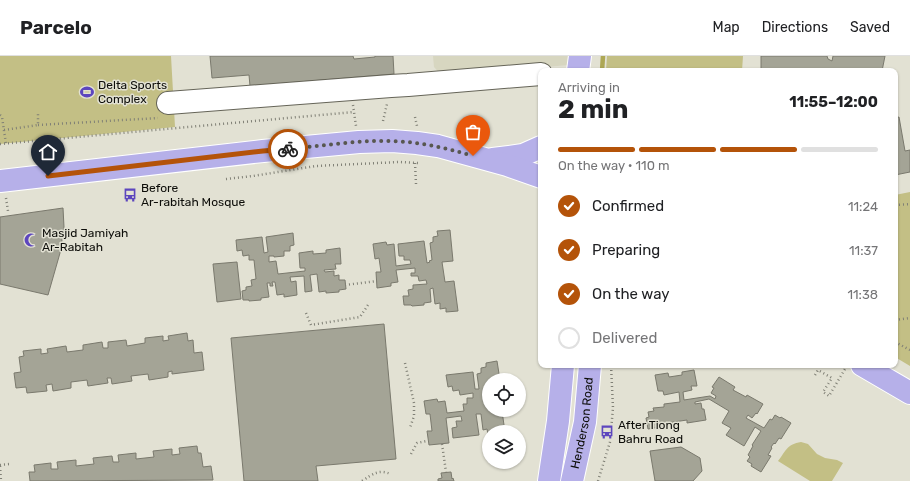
<!DOCTYPE html>
<html lang="en">
<head>
<meta charset="utf-8">
<style>
	body { margin:0; font-family:Rubik,sans-serif; background:#f6f6f6; color:#202124; height:100vh; display:flex; flex-direction:column; font-size:15px; white-space:nowrap }
	* { box-sizing:border-box; margin:0 }
	p { font-size:13px; color:#757577 }
	.icon { flex:none; width:22px; height:22px; fill:none; stroke:currentColor; stroke-width:2; stroke-linecap:round; stroke-linejoin:round }
	.map { position:relative; flex:1; overflow:hidden }
	.details { position:absolute; left:538px; top:12px; width:360px; height:300px; display:flex; flex-direction:column; background:#fff; border-radius:8px; box-shadow:0 1px 3px #0004 }
	.details>* { flex:none }
	.controls { position:absolute; left:482px; top:317px; display:grid; gap:8px }
	.controls a { display:grid; place-items:center; width:44px; height:44px; border-radius:50%; background:#fff; box-shadow:0 1px 3px #0004; font-size:20px }
	.pin { position:absolute; display:grid; place-items:center; width:34px; height:34px; color:#fff; margin:-41px -17px; border-radius:50% 50% 50% 0; rotate:-45deg; box-shadow:0 0 4px #0007 }
	.pin .icon { rotate:45deg }
	.courier { position:absolute; display:grid; place-items:center; width:40px; height:40px; margin:-20px; border:3px solid #b45309; border-radius:50%; background:#fff; color:#222; box-shadow:0 1px 5px #0007 }
	.headline em { font-style:normal; font-weight:700 }
	.headline div { display:flex; flex-direction:column-reverse }
	.headline { display:flex; align-items:center; justify-content:space-between; height:68px; padding:0 20px }
	h1 { font-size:26px; font-weight:700; line-height:30px }
	.bar { display:grid; grid-template-columns:repeat(4,1fr); gap:6px 4px; align-content:center; height:48px; padding:0 20px }
	.bar i { height:5px; border-radius:3px; background:#e0e0e0 }
	.bar .on { background:#b45309 }
	.bar p { grid-column:span 4 }
	ol { padding:0 20px; list-style:none }
	li { display:flex; align-items:center; gap:12px; height:44px }
	li p { margin-inline-start:auto }
	li .icon { padding:4px; border-radius:50%; background:#b45309; color:#fff; stroke-width:4 }
	li:last-child { color:#757577 }
	li i { width:22px; height:22px; border:2px solid #e0e0e0; border-radius:50% }
	header { display:flex; align-items:center; gap:24px; box-sizing:border-box; height:56px; padding:0 20px; background:#fff; border-bottom:1px solid #e0e0e0 }
	header strong { font-size:19px }
	nav { display:flex; gap:22px; margin-inline-start:auto; font-size:14px }
	.map>svg:first-child { display:block }
	.built { fill:#d7d6c0 }
	.green { fill:#c3bf85 }
	.lines { fill:none; stroke-linecap:round; stroke-linejoin:round }
	.stream { stroke:#ada754; stroke-width:4.5 }
	.building { fill:#a4a496; stroke:#7a796d }
	.minor-casing { stroke:#656458; stroke-width:24 }
	.major-casing { stroke:#fff; stroke-width:24 }
	.path { stroke:#808076; stroke-width:2.5; stroke-dasharray:1 3; stroke-linecap:butt }
	.minor { stroke:#fff; stroke-width:22 }
	.major { stroke:#b6b0e9; stroke-width:22 }
	.done { stroke:#585750; stroke-width:4; stroke-dasharray:0 7.2 }
	.route { stroke:#b45309; stroke-width:5 }
	.labels { text-anchor:middle; stroke-width:3; stroke-linejoin:round; paint-order:stroke }
	.poi-label { font-size:12px; fill:#0d0d09; stroke:#e2e1d3; text-anchor:start }
	.street-label { font-size:12px; fill:#0d0d09; stroke:#e2e1d3 }
</style>
</head>
<body>
<header>
<strong>Parcelo</strong>
<nav><a>Map</a><a>Directions</a><a>Saved</a></nav>
</header>
<div class="map">
<svg width="910" height="425" viewBox="0 0 910 425">
	<rect width="100%" height="100%" fill="#e2e1d3"/>
	<path class="built" d="M433,0h138l-1,9 -129,10 -7,-8z"/>
	<path class="green" d="M0,0h171l4,71 -175,17z
		M607,0h136l-1,15h-136z
		M910,136v174l-15,-9v-162z
		M801,386l7,2 9,10 8,4 12,2 6,3 -11,18h-22l-32,-20c8,-10 9,-17 23,-19z"/>
	<g class="lines">
		<path class="stream" d="M602,15l1,-15"/>
	</g>
	<path class="building" d="M210,0h143l1,3 21,-2v-1h18l1,18 -144,12 -1,-11 -37,3z
		M761,0h66l1,3 4,2 1,-5h52l-3,15h-121z
		M899,61l6,34 5,-1v22l-15,3v-57z
		M63,152l1,19 -4,26 -12,42 -48,-11v-67z
		M450,174l3,31 -11,1 3,20 9,-1 4,30 -12,1v-4l-6,1v-6l-5,1 -2,-16 -3,1 1,13 -7,1v2l-12,1 -1,-1h-7l-1,-9h6l-1,-6 5,-1v-4l14,-1 -1,-4 -7,1 -1,-5h-7v-3h4v-5l-19,2 2,12 -7,1v3l-14,2 -1,-16h5l-2,-14 -4,1 -2,-15 13,-2 1,3 7,-1 2,22 15,-2 -1,-4h-6v-4h-5l-1,-12 26,-3 3,22 3,-1 -1,-1 3,-1 -2,-17 3,-1v-5l5,-1 -1,-5z
		M293,177l1,12 -4,1v5h-6v5l-10,1v-1h-5v6l7,-1 2,13 27,-3v-3h-5l-1,-15 14,-2v3l13,-1v-3l14,-2 1,16h-6l1,5 -12,1 1,2 9,-1v5l5,-1v5h6l1,9 -7,1v2l-13,1v-2l-7,1 -2,-18 -7,1 2,16 -7,1 -1,-16 -14,1 1,5 5,-1 1,14 -13,2v-3l-7,1 -2,-13h-3l1,4h-3v-3h-3l2,14 -8,1v2l-12,1v-1h-6l-1,-9 4,-1v-3l6,-1 -1,-6 5,-1 -2,-19h-5v-5l-6,1 -1,-6 -5,1 -1,-11 26,-3 2,16 4,-1 -2,-15z
		M237,206l4,37 -24,3 -4,-38z
		M384,268l12,135 -80,7 2,15h-74l-13,-143z
		M187,277l1,8 5,-1 1,13 8,-1 2,18 -32,4v-3l-4,1v5l-19,3 -1,-6 -17,2 1,5 -20,3 -1,-6h-4l1,5 -20,3 -1,-6 -16,2v6l-18,3 -1,-7 -6,1 1,6 -20,2 -1,-6 -10,1 -2,-15 7,-1 -2,-15 5,-1 -1,-5 18,-2v5l7,-1 -1,-4 19,-3 1,6 16,-2v-5l19,-3 1,6h5v-6l18,-2 1,6 18,-3v-5l18,-2v5l6,-1 -1,-4z
		M497,305l3,19h-11v30h4v2l9,-1 3,21h-16v3h-1l-1,-6 -4,1 -2,-16h-5l3,21 -26,3 -1,-10 5,-1 -1,-6h6l-1,-5 -15,2 3,25 -20,2 -2,-14h5l-2,-17h-4l-2,-13 13,-2 1,3 7,-1 2,12 17,-2 -1,-7h4v-6h6v-5l-13,2 -1,-5 -6,1 -1,-5 -4,1 -2,-12 27,-3 2,17h4l-2,-15 4,-1v-5l5,-1v-4z
		M694,314l3,16h-6l1,4 -9,2 1,8 26,-4 5,3 1,-3 -5,-3 3,-5 -2,-1 7,-10 16,10 -2,3 13,7 1,-2 16,9 -6,10 -1,-1 -4,5 -4,-3 -2,3 18,10 6,-9 2,1 3,-5 5,3 1,-1 10,6 -10,16 -2,-1 -4,6 -1,-1 -3,4 1,1 -4,7 3,1 -10,16 -10,-6 1,-2 -5,-3 3,-4 -2,-2 5,-9 -1,-1 9,-14 -6,-4 -11,19 -18,-11 5,-7 -9,-5 7,-12 -20,-12 -14,3v2l6,-1 1,6h2l2,11 -19,3v-3l-20,3v3l-19,3 -2,-11 3,-1 -1,-5 6,-1 -1,-3 11,-1v-3l16,-2 -1,-10 -15,3 -1,-4h-5l-3,-16 13,-2 1,4 13,-2v-3z
		M197,390l1,7h3l2,14 8,-1 2,14 -183,1 -1,-9h6l-1,-7 17,-2v6h7l-1,-7 19,-2v6l18,-2 -1,-6 19,-2 1,6h6l-1,-7 18,-2v6l18,-2 -1,-6 19,-2v6l8,-1 -1,-6z
		M681,391l19,11 2,13 -9,10h-38l-5,-30z
		M451,416l1,7 1,-1 1,3h-16v-2l4,-1 -1,-5z"/>
	<g class="lines">
		<g class="minor-casing">
			<path id="minor" d="M168,47l223,-17 17,-1 133,-11"/>
		</g>
		<g class="major-casing">
			<g id="major">
				<path d="M578,15l2,-15"/>
				<path d="M493,103l30,-4 18,-8"/>
				<path d="M0,125l263,-30 96,-9 33,-1 25,2 21,3 69,19 34,12"/>
				<path d="M862,309l48,28"/>
				<path d="M549,425l9,-60 5,-56"/>
				<path id="s1" d="M572,425l13,-59 5,-57"/>
			</g>
		</g>
		<path class="path" d="M353,49l3,21
			M0,59l2,2 4,27
			M415,61l2,9
			M383,65l4,-17
			M38,69l120,-7
			M4,74l34,-5v-11
			M0,88l354,-32
			M415,107l1,21
			M226,123l27,-3 63,-10 83,-4 20,1
			M6,142l2,13
			M895,149l15,-1
			M345,229l32,-4
			M306,257l5,12 49,-8 8,-12
			M895,264l15,-2
			M895,286l15,8
			M405,307l9,40v13l-4,12
			M815,319l3,-5 14,8 -9,14 6,4 16,-27
			M442,388l4,28
			M411,398l6,-11 10,-2
			M0,409l10,-1
			M0,410l1,15
			M362,425c11,-7 16,-12 29,-7
			M598,425l12,-39 3,-34 -2,-43"/>
		<use href="#minor" class="minor"/>
		<use href="#major" class="major"/>
	</g>
	<g class="lines">
		<path class="done" d="M288,93c35,-3 69,-9 104,-8 28,1 54,7 81,15"/>
		<path class="route" d="M48,120l215,-25 25,-2"/>
	</g>
	<defs>
		<g id="stadium-bare" transform="scale(1.08)"><path d="M0-5a6.5 5 0 1 0 0 10a6.5 5 0 1 0 0-10ZM-3.5-1.8h7v3.6h-7Z" fill="#5d46be" stroke="#e2e1d3" stroke-width="2.5" paint-order="stroke"/></g>
		<g id="bus-bare" transform="scale(1.08)"><path d="M-5-6H5V4H4V6H2V4H-2V6H-4V4H-5ZM-3.5-4V0h7V-4ZM-3.5 1.2v1.5H-2V1.2ZM2 1.2v1.5H3.5V1.2Z" fill="#5d46be" stroke="#e2e1d3" stroke-width="2.5" paint-order="stroke"/></g>
		<g id="mosque-bare" transform="scale(1.08)"><path d="M3.5-4.9A6 6 0 1 0 3.5 4.9A5 5 0 1 1 3.5-4.9Z" fill="#5d46be" stroke="#e2e1d3" stroke-width="2.5" paint-order="stroke"/></g>
	</defs>
	<g fill-rule="evenodd">
		<use href="#stadium-bare" x="87" y="36"/>
		<use href="#bus-bare" x="130" y="139"/>
		<use href="#mosque-bare" x="31" y="184"/>
		<use href="#bus-bare" x="607" y="376"/>
	</g>
	<g class="labels">
		<g class="poi-label">
			<text x="98" y="33">Delta Sports<tspan x="98" dy="14">Complex</tspan></text>
			<text x="141" y="136">Before<tspan x="141" dy="14">Ar-rabitah Mosque</tspan></text>
			<text x="42" y="181">Masjid Jamiyah<tspan x="42" dy="14">Ar-Rabitah</tspan></text>
			<text x="618" y="373">After Tiong<tspan x="618" dy="14">Bahru Road</tspan></text>
		</g>
		<g class="street-label">
			<text dy="4" stroke="none"><textPath href="#s1" startOffset="59">Henderson Road</textPath></text>
		</g>
	</g>
</svg>
<div class="controls">
<a><svg class="icon" aria-label="locate" viewBox="0 0 24 24"><circle cx="12" cy="12" r="6"/><path d="M12 2v4M12 18v4M2 12h4M18 12h4"/></svg></a>
<a><svg class="icon" aria-label="layers" viewBox="0 0 24 24"><path d="M12 4l9 5-9 5-9-5zM3 14l9 5 9-5"/></svg></a>
</div>
<div class="pin" style="left:473px;top:100px;background:#ea580c"><svg class="icon" aria-label="bag" viewBox="0 0 24 24"><path d="M5 8h14l-1 12H6zM9 8a3 3 0 0 1 6 0"/></svg></div>
<div class="pin" style="left:48px;top:120px;background:#1f2937"><svg class="icon" aria-label="home" viewBox="0 0 24 24"><path d="M3 11l9-7 9 7M6 9v11h12V9"/></svg></div>
<div class="courier" style="left:288px;top:93px"><svg class="icon" aria-label="bike" viewBox="0 0 24 24"><circle cx="6" cy="16" r="4"/><circle cx="18" cy="16" r="4"/><path d="M6 16l4-8h5l3 8M10 8l3 8H6M13 5h3"/></svg></div>
<section class="details">
<div class="headline"><div><h1>2 min</h1><p>Arriving in</p></div><em>11:55–12:00</em></div>
<div class="bar"><i class="on"></i><i class="on"></i><i class="on"></i><i></i><p>On the way · 110 m</p></div>
<ol>
<li><svg class="icon" aria-label="check" viewBox="0 0 24 24"><path d="M5 12l5 5 9-10"/></svg>Confirmed<p>11:24</p></li>
<li><svg class="icon" aria-label="check" viewBox="0 0 24 24"><path d="M5 12l5 5 9-10"/></svg>Preparing<p>11:37</p></li>
<li><svg class="icon" aria-label="check" viewBox="0 0 24 24"><path d="M5 12l5 5 9-10"/></svg>On the way<p>11:38</p></li>
<li><i></i>Delivered</li>
</ol>
</section>
</div>
</body>
</html>
